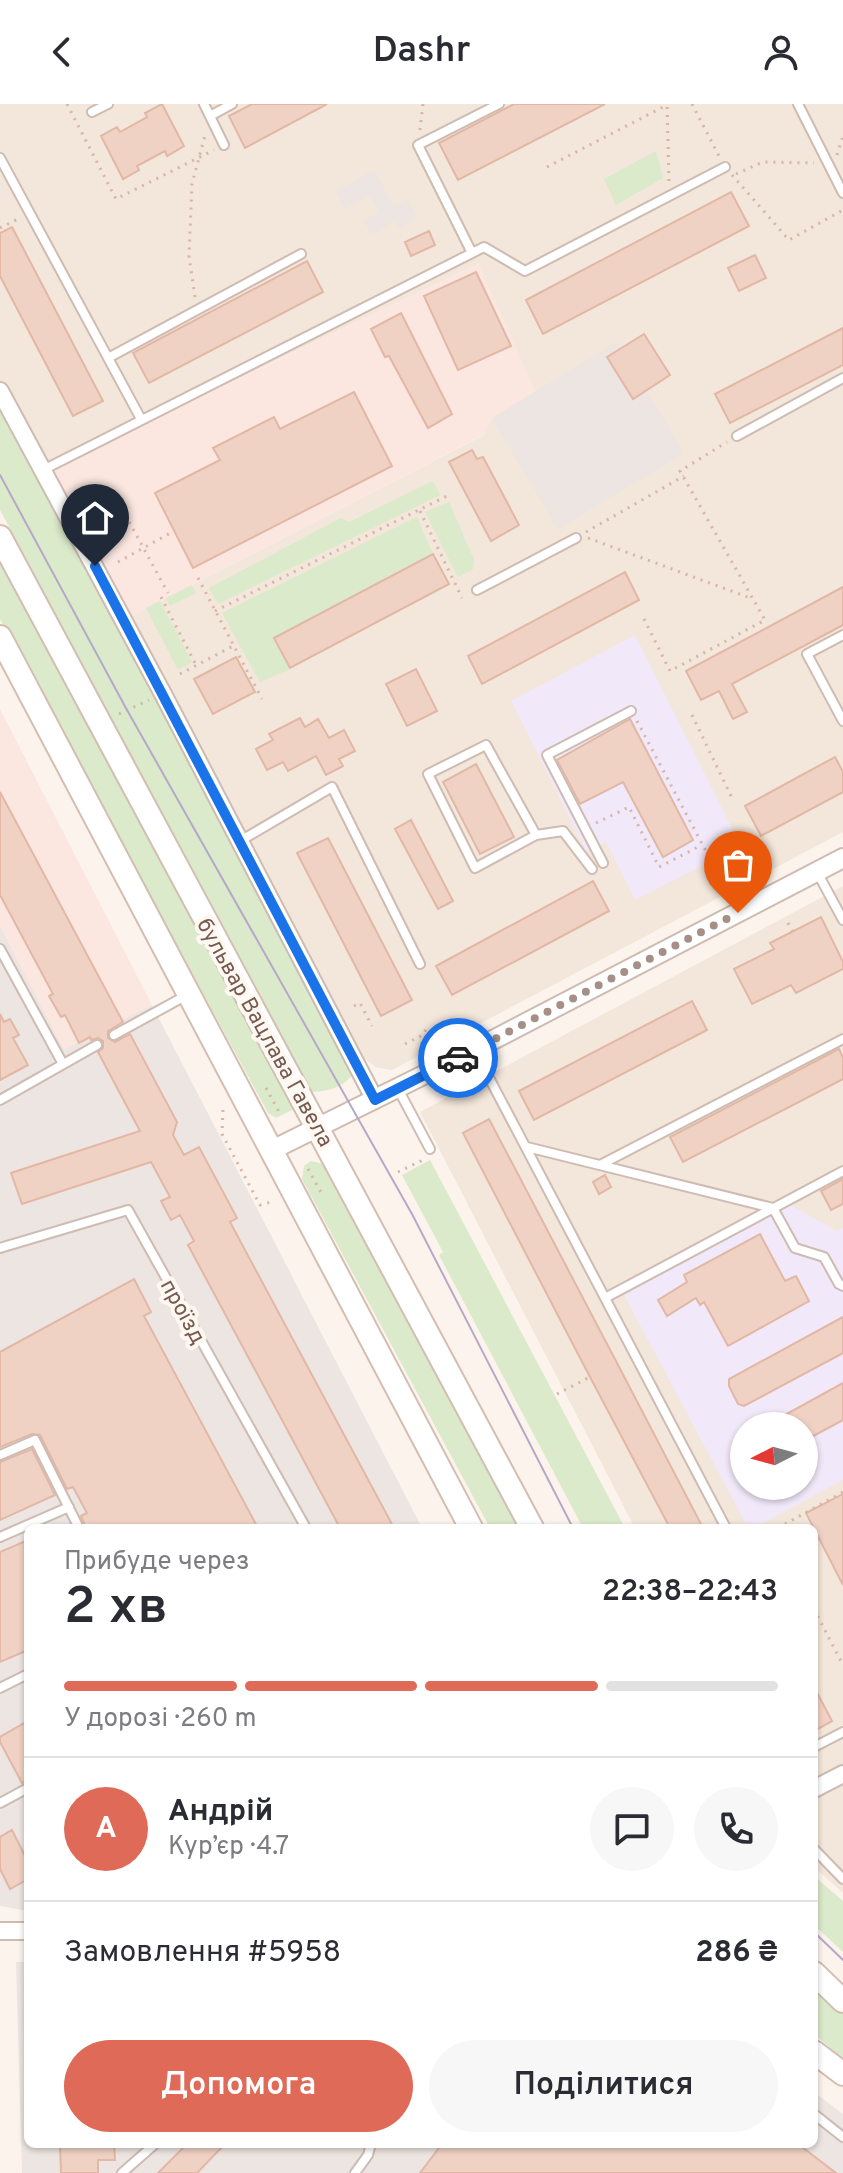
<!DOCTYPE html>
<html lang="uk">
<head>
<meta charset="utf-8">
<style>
	body { margin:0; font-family:Overpass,sans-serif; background:#f7f7f7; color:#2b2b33; height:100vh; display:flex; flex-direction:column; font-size:30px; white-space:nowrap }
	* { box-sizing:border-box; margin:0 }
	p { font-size:26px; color:#7c7c81 }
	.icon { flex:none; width:44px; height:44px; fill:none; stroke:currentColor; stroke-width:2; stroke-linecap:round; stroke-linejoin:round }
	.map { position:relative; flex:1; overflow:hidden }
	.sheet { position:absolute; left:24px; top:1420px; width:794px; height:624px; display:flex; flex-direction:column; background:#fff; border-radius:12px; box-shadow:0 2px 6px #0004 }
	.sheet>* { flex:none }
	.needle { width:52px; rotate:264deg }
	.fabs { position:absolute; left:730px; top:1308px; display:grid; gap:16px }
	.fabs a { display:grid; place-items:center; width:88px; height:88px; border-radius:50%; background:#fff; box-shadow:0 2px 6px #0004; font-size:40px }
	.pin { position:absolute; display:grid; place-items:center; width:68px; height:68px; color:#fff; margin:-82px -34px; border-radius:50% 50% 50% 0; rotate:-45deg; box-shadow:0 0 8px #0007 }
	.pin .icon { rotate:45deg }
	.courier { position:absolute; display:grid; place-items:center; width:80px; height:80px; margin:-40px; border:6px solid #1a73e8; border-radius:50%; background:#fff; color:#222; box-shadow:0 2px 10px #0007 }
	.head em { font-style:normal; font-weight:600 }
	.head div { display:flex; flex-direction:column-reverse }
	.head { display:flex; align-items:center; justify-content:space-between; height:136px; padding:0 40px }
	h1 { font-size:52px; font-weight:600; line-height:60px }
	.bar { display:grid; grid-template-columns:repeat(4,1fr); gap:12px 8px; align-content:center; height:96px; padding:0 40px }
	.bar i { height:10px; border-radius:6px; background:#e1e1e2 }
	.bar .on { background:#df6a58 }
	.bar p { grid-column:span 4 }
	.line { display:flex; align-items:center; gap:20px; padding:0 40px; border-top:2px solid #e1e1e2 }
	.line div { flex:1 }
	.round { display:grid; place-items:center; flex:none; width:84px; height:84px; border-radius:42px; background:#f7f7f7 }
	.button { display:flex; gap:16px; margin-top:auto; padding:16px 40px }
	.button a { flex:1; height:92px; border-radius:48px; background:#df6a58; color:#fff; font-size:32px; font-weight:600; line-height:92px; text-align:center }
	.button a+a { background:#f7f7f7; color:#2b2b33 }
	header { display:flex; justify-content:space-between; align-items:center; height:104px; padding:0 40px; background:#fff; font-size:36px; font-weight:600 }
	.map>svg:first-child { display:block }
	.residential { fill:#f3e6da; fill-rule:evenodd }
	.commercial { fill:#fbe6e0 }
	.industrial { fill:#ece5e1 }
	.education { fill:#f1e8f9; fill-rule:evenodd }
	.green { fill:#daeaca }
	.building { fill:#f0d2c4; stroke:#e2b7a5; stroke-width:2 }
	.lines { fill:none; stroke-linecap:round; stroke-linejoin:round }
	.service-casing { stroke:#cebbb1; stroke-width:12 }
	.minor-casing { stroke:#cebbb1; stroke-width:20 }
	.tertiary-casing { stroke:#cebbb1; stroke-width:22 }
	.secondary-casing { stroke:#d4bdb1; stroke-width:26 }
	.path { stroke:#d6b5a7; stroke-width:3; stroke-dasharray:2 6; stroke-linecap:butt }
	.service { stroke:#fff; stroke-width:8 }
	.minor { stroke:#fff; stroke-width:16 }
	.tertiary { stroke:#fff; stroke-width:18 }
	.secondary { stroke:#fff; stroke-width:22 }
	.tram { stroke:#b6a9c7; stroke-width:2 }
	.done { stroke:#a68f86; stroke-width:8; stroke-dasharray:0 14.4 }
	.route { stroke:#1a73e8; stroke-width:10 }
	.labels { text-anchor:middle; stroke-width:8; stroke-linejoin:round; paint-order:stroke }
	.street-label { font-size:22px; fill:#77594f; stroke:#fef8f2 }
</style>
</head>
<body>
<header><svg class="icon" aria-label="back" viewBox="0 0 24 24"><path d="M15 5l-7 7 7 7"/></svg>Dashr<svg class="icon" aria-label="person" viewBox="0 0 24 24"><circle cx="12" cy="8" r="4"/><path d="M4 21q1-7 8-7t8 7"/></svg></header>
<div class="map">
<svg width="843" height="2069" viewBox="0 0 843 2069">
	<rect width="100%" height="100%" fill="#fcf4ec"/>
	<path class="residential" d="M0,0h843v728l-451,238 -17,-3 -12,-10 -120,-215 -117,-223 358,-184 8,-17 43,-27 -57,-127 -430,206 -48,-86z
		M843,782v885l-29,15v-258h-179l-215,-416zM744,1322h60v60h-60z
		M843,1673v116l-29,-26v-75z"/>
	<path class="commercial" d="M478,160l58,127 -44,27 -7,16 -359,185 -78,-148z
		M0,605l152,296 -88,46 -64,-125z"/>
	<path class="industrial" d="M374,66l20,36 14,-7 10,19 -19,10 -4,-7 -23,13 -8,-13 16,-9 -10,-17 -25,14 -9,-17z
		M617,238l67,111 -126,76 -66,-111z
		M0,822l64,124 88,-45 270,523h-394v382h-6l-22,-4z
		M16,1858h12v182h786v-52l29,22v59h-821z"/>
	<path class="education" d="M635,531l106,211 -106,54 -29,-58 -20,9 -75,-150z
		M789,1100l48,27 6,-3v252l-89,48h-6l-124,-233zM744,1322h60v60h-60z"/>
	<path class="green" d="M656,47l7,27 -47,27 -12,-26z
		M0,300l355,667c-10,16 -25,20 -43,21l-312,-582z
		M433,377l7,14 -222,109 -9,-16 132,-70 8,4z
		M449,398l25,58 -1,9 -15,8 -33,-65z
		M417,413l16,37 -159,84 16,31 -30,13 -38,-69z
		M0,449l292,548v9l-16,8 -8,-5 -268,-494z
		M192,481l4,8 -26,13 -4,-8z
		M160,497l32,61 -14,8 -32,-62z
		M430,1056l195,368h-42l-144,-273 4,-3 -41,-77z
		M311,1057l13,3 201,364h-35l-188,-349 2,-13z
		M814,1772l29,25v51l-29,-27z
		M814,1880l29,27v48l-29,-25z"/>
	<path class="building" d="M162,0l22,42 -17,10 -2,-5 -28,15 2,4 -16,9 -22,-43 16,-9 3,5 27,-15 -2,-4z
		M252,0h75l-82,44 -16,-32z
		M514,0h91l-147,76 -19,-37z
		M731,88l18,34 -206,108 -17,-34z
		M12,123l91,174 -30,15 -73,-140v-43z
		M429,127l6,14 -24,11 -6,-14z
		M755,151l11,23 -27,13 -11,-23z
		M307,157l16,31 -174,91 -16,-30z
		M476,168l35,74 -53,24 -34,-74z
		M401,209l51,101 -24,14 -39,-72 -4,1 -14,-28z
		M843,224v37l-113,58 -15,-29z
		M644,230l26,41 -37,24 -26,-42z
		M354,288l38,74 -199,102 -38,-75 65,-33 -7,-12 61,-31 6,12z
		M472,346l5,9 6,-2 36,68 -28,16 -42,-79z
		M433,450l16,30 -159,84 -16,-30z
		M625,468l14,28 -157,84 -14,-28z
		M843,483v38l-111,59 15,28 -14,7 -14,-28 -18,9 -15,-29z
		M236,553l19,35 -42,22 -19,-35z
		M416,565l21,42 -30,15 -21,-42z
		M300,614l5,9 13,-8 11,19 15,-8 11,21 -16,8 4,7 -17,9 -10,-19 -28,15 -5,-9 -16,8 -11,-21 17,-9 -4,-6z
		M630,615l63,121 -30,17 -40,-75 -43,22 -23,-44z
		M835,653l8,15v20l-82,44 -16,-30z
		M476,660l38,73 -34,17 -37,-72z
		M0,688l123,230 -15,9v7l7,4 15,-8 47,88 -4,13 11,20 15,-8 38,71 -7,4 164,306h-54l-152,-283 6,-4 -14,-26 -9,5 -10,-19 9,-4 -19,-35 -129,42 -11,-31 129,-42 -42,-79 5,-4v-7l-5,-3 -7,2 -1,-3 -11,6 -14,-28 -4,2 -12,-21 4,-2 -53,-99z
		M411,716l42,81 -15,8 -43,-80z
		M328,734l84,162 -31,16 -84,-163z
		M593,777l16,30 -157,84 -16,-29z
		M821,813l22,45v7l-47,24 -5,-8 -39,19 -18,-35 40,-20 -4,-6z
		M692,897l15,29 -173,90 -15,-29z
		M0,910l4,8 6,-3 9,16 -6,3 15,27 -28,15z
		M839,945l4,9v21l-160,83 -13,-25z
		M489,1015l128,244 86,165h-33l-80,-151 -127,-244z
		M605,1071l6,12 -12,7 -6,-12z
		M843,1075v25l-12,6 -10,-19z
		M760,1130l25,47 11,-5 13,25 -81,45 -24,-44 -4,3 -4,-7 -29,18 -9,-16 29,-18 -3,-7z
		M134,1175l17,33 -7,4 114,212h-172l-5,-12 6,-3 -14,-26 -6,2 -27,-54 -8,-1 -32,13v-95z
		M843,1213v36l-99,53 -6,-2 -9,-18v-7z
		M843,1279v37l-39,21v-15h-39z
		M32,1345l23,46 -55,25v-58z
		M843,1390v91l-37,-72z
		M28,1436v110l-28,12v-110z
		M814,1583l18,34 -18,10z
		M28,1617v60l-6,2 -22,-41v-5z
		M12,1726l16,32v17l-18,10 -10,-20v-32z
		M60,2040h54l1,16h-17v13h-37z
		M187,2040h38l-28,29h-39z
		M442,2040h356l38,29h-416z"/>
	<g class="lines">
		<g class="service-casing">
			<path id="service" d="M204,0l20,41
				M798,0l45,89
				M92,8l16,-8
				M210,12l22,-12
				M0,54l141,261
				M472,149l-54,-108 81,-41
				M108,254l193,-104
				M737,332l106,-58
				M43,366l441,-223 41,24 200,-104
				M477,486l99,-52
				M843,531l-36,19 36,67
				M536,731l-50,-90 -58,29 47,94 61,-33 27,-4 29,38
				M240,737l92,-54 88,177
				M603,759l-56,-108 84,-44
				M817,768l26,48
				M0,845l63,115
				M114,931l73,-40
				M475,947l251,477
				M398,985l32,60
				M0,996l97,-55
				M527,1043l246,61 22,40 29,9 15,27 4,2
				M600,1061l243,-126
				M0,1144l128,-38 178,318
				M605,1194l238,-127
				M0,1351l35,-15 44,88
				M0,1433l69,-30
				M0,1584l28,-14
				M814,1643l29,-15
				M0,1699l28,-15
				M814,1745l29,30
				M814,2010l29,23
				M122,2069l33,-29
				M355,2069l13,-18 3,-11"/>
		</g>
		<g class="minor-casing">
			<path id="minor" d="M0,287l163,303 212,406
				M814,1685l29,-15
				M0,1827h28"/>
		</g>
		<g class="tertiary-casing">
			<path id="tertiary" d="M272,1046l192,-95 379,-197"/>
		</g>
		<g class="secondary-casing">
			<path id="secondary" d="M0,433l532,991
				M0,533l471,891
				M814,1869l29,28
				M814,1948l29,22"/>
		</g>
		<path class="path" d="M67,0l49,95 98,-49
			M692,0l27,52
			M420,26l3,-26
			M837,51l6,-19
			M547,63l120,-62
			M736,70l27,-12 51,1
			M732,71l57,65 54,-30
			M669,77l-2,-76 2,-1
			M0,124l18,-9
			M195,193l-6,-41 3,-72 13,-49
			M420,407l42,87
			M95,415l25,-14 48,88
			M586,428l98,-56
			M588,434l165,61
			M118,458l56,-31
			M198,474l64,121
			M161,493l35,68
			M215,507l236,-117
			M644,515l26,52 95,-51 -85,-149 47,-29
			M180,570l53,-28
			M119,610l30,-14
			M692,611l41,85
			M637,617l81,153
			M596,719l33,-16 30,60 43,-22
			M788,819l5,9
			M354,902l6,-3 12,23
			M405,940l18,-9 3,-6
			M266,984l13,24
			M223,1006l-1,24 38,71 15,-4
			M308,1065l14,25
			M398,1068l25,-12
			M557,1290l33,-17
			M778,1424l65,-36
			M814,1505l29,56"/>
		<use href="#service" class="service"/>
		<use href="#minor" class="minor"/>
		<use href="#tertiary" class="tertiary"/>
		<use href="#secondary" class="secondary"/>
		<path class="tram" d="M0,371l127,235 285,504 161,314
			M814,1828l29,28"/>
	</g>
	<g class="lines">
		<path class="done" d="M458,954l280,-145"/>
		<path class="route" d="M95,462l280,534 83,-42"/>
	</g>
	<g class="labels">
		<g class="street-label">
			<text transform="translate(266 928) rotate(61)" y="8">бульвар Вацлава Гавела</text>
			<text transform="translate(184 1207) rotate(61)" y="8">проїзд</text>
		</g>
	</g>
</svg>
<div class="fabs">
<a><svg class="needle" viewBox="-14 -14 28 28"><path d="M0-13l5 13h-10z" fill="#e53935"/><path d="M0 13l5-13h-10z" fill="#7c7c81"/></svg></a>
</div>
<div class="pin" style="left:738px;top:809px;background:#ea580c"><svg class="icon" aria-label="bag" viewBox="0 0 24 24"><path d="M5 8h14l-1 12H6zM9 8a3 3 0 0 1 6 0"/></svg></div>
<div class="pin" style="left:95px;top:462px;background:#1f2937"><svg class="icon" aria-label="home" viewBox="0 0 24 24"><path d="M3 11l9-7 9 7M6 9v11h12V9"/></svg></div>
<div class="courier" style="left:458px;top:954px"><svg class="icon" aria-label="car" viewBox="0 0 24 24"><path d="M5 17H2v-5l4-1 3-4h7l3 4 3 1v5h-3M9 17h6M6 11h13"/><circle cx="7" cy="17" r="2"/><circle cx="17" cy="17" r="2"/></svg></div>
<section class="sheet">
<div class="head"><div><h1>2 хв</h1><p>Прибуде через</p></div><em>22:38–22:43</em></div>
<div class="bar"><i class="on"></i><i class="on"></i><i class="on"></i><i></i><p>У дорозі · 260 m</p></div>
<div class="line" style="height:144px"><b class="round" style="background:#df6a58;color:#fff">А</b><div><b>Андрій</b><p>Кур’єр · 4.7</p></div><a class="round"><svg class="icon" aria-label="chat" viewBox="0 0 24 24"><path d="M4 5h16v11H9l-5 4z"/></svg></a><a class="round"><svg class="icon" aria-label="phone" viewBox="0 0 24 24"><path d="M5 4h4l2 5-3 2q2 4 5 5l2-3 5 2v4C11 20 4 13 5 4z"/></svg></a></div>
<div class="line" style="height:104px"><div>Замовлення #5958</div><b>286 ₴</b></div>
<div class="button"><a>Допомога</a><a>Поділитися</a></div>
</section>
</div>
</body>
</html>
